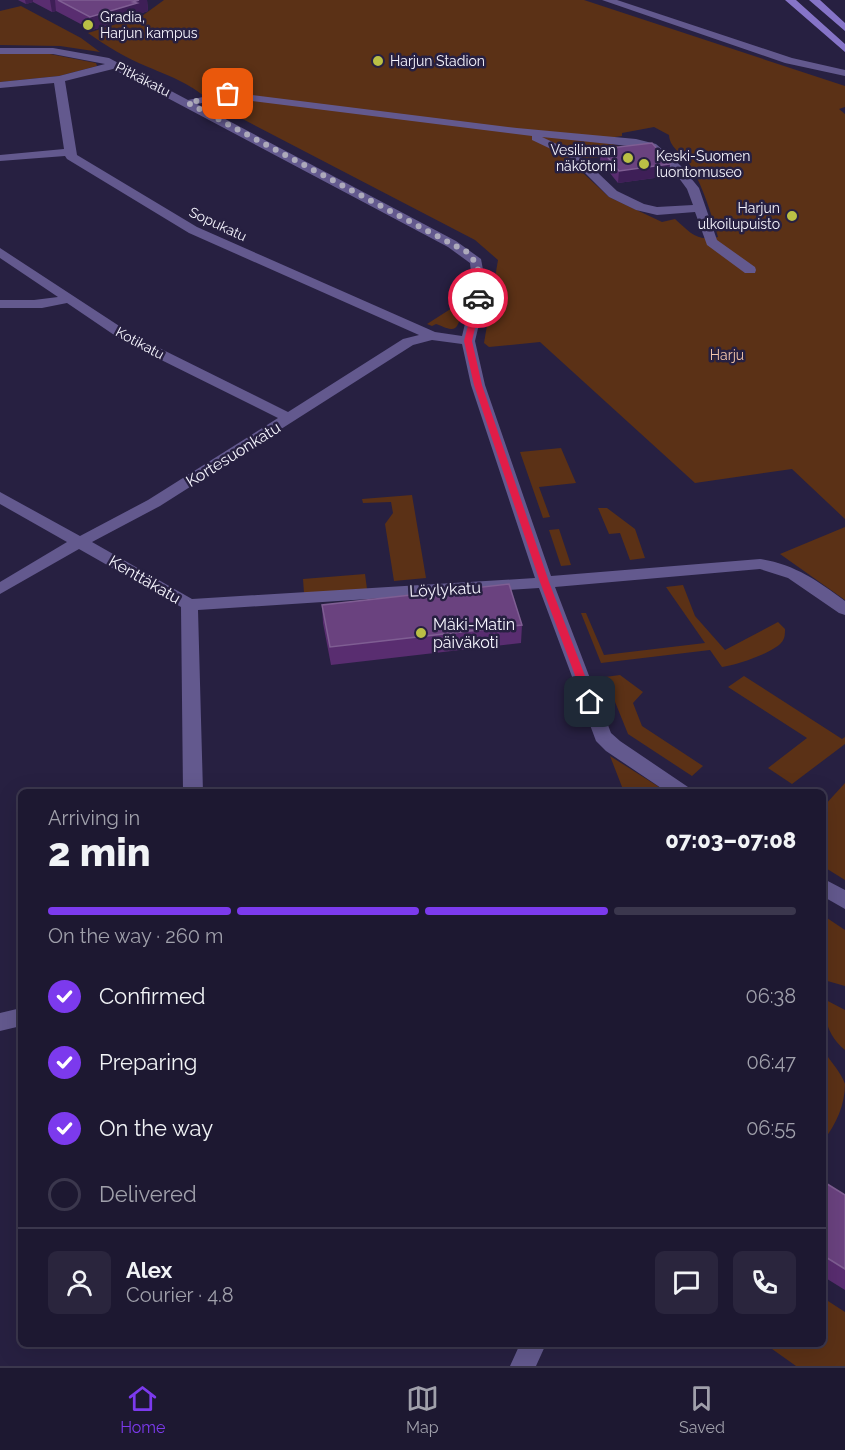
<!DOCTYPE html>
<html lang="en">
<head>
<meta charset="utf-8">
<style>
	body { margin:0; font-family:Raleway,sans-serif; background:#2a253d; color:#f1f3f6; height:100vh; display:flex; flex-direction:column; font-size:22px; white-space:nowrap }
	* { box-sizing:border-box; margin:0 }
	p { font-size:20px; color:#a0a0ab }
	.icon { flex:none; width:33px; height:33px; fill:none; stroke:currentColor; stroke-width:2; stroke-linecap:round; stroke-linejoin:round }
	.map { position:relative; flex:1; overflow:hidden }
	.panel { position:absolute; left:18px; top:789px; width:808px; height:558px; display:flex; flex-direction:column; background:#1d1831; border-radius:9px; box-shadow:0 6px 24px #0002,0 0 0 2px #3b374d }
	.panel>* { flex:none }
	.pin { position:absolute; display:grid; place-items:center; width:51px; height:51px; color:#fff; margin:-26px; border-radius:12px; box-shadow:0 3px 9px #0006 }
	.courier { position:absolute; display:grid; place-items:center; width:60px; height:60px; margin:-30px; border:4px solid #e11d48; border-radius:50%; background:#fff; color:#222; box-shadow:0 2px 8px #0007 }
	.summary em { font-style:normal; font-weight:800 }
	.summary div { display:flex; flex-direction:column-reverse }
	.summary { display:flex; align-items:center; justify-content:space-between; height:102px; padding:0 30px }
	h1 { font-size:39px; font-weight:800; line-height:45px }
	.bar { display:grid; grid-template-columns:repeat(4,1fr); gap:9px 6px; align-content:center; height:72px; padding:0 30px }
	.bar i { height:8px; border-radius:4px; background:#3b374d }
	.bar .on { background:#7c3aed }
	.bar p { grid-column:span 4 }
	.line { display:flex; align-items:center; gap:15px; padding:0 30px; border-top:2px solid #3b374d }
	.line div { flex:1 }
	.round { display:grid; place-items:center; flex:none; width:63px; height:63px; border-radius:9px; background:#2a253d }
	ol { padding:0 30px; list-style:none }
	li { display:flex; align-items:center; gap:18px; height:66px }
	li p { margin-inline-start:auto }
	li .icon { padding:6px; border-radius:50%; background:#7c3aed; color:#fff; stroke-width:4 }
	li:last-child { color:#a0a0ab }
	li i { width:33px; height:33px; border:3px solid #3b374d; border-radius:50% }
	.tab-bar { display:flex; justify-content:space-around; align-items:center; height:84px; border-top:2px solid #3b374d; background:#1d1831; font-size:16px; color:#a0a0ab }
	.tab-bar a { display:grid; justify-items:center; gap:3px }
	.tab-bar .on { color:#7c3aed }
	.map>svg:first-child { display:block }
	.green { fill:#5b3116; fill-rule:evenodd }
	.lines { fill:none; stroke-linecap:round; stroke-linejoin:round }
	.street { fill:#63598e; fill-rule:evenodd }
	.secondary { fill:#8674c8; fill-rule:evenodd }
	.wall { fill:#592d70 }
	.shaded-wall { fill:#3e1f57 }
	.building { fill:#6a427f; stroke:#7f5e93; stroke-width:1.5 }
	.route { fill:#e11d48 }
	.done { stroke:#adaabb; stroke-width:6; stroke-dasharray:0 10.8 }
	.poi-dot { fill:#bac045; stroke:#272041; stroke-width:2 }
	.labels { text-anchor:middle; stroke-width:5; stroke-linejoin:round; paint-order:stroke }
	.far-poi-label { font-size:14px; fill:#f5f4fd; stroke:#272041; text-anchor:start }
	.far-street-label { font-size:14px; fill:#f5f4fd; stroke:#272041 }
	.far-park-label { font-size:14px; fill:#f0c4aa; stroke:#272041 }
	.street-label { font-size:16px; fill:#f5f4fd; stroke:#272041 }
	.poi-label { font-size:16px; fill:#f5f4fd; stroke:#272041; text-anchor:start }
</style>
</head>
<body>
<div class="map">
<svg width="845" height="1366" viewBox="0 0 845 1366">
	<rect width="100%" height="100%" fill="#272041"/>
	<path class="green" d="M164,0h420l261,86v21l-6,2 6,5v405l-53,-50 -97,14 -155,-141 -51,5 -5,-4 14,-83 -23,-20 -263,-137c-20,-19 -40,-26 -64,-36 -22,-9 -42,-21 -60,-34l54,-17zM654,127l15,8c1,15 16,19 23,33 12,22 19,45 26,69 -22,5 -28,-5 -43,-18l-13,3 -53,-25 -39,-36 37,-5 13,-8 -6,-4 1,-7 7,-1v-3z
		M21,6l60,32 19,14 -40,-6 -60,-1v-34z
		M0,53l50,1 46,9 1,3 -38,10 -59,6z
		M460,303h2c-1,7 -1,27 -11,26 -4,0 -11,-4 -15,-5l-4,2 -5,-2z
		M561,448l15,35 -37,4 11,30 -7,1 -23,-66z
		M412,495l14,83 -32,3 -9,-57 8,-11 -2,-11 -28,1 -1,-4z
		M598,508h9l28,21 10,29 -15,2 -10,-27 -11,1z
		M845,527v73l-65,-46z
		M559,529l12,36 -10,1 -12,-36z
		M365,574l2,15 -63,4 -1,-14z
		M683,585l12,31 30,34 53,-28 7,7c0,5 0,10 -4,14 -9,10 -44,22 -59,24l-12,-17 -109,13 -20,-50h5l18,42 101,-12 -39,-56z
		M620,675l23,17 -10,11 9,23 61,40 -11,10 -64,-42 -23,-57z
		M744,676l98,63 3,-2v7l-53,40 -24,-16 39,-30 -79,-51z
		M610,756l57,36h-43z
		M845,783v97l-21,-13v-61z
		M824,916l21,14v56l-21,-6z
		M824,999l21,11v40c-16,-13 -22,-31 -21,-51z
		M824,1051c6,10 17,21 21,33 0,21 -9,40 -21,56z
		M828,1301l17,11v54h-49l-31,-22h30l7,4 2,-4h20v-35z"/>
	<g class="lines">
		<path class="street" d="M602,0h15l175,58 53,12v6l-60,-13z
			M0,48h53l56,10 79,42 40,-8 289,36 119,11 20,5 25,22 18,22 18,52 38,27 1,3 -1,3h-10l-38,-28 -12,-33 -38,3 -21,-5 -27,-13 -39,-39 -38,-18v-4l-304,-38 -31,6 259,137 25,18 6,32 -12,50 10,44 66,191 209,-17c34,5 58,22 85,42v14l-6,-2 -51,-35 -28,-9 -205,18 56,146 9,8 68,46 3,5h-24l-61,-41 -10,-10 -57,-153 -341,22 5,182h-20l-2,-185 -102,-58 -79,45v-12l67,-40 -67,-38v-12l80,44 68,-36 130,-82 -155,-77 -56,-38 -25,5h-42v-8h34l24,-3 -58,-39v-10l133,87 155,77 115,-73 16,-4 -230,-102 -122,-74 -2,-3 -65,5v-6l64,-6 -10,-66 -54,5v-6l59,-6 46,-12 -52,-10h-53zM113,69l335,178 22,16 3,28 -11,45 -27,-4 -238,-105 -120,-72 -12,-74zM542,137l106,11 25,22 14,19 6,16 -36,2 -13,-3 -27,-13 -39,-37zM432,340l30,4 9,41 64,193 -343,21 -100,-57 68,-36 253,-161z
			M824,879l21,11v19l-21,-12z
			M21,1008v18l-21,5v-18z
			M520,1344h26l-10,22h-26z"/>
		<path class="secondary" d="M785,0h11l49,44v8z
			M809,0h11l25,23v8z"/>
	</g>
	<path class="wall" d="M18,0h129l1,11 -9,3v2l-47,14 -36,-19 -4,1 -19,-10 -7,2z
		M601,149l68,27 -51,7 -18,-22z
		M322,605l200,20 -1,18 -190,22 -8,-42z
		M824,1182l21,13v95l-21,-13z"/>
	<path class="shaded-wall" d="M25,0h8v2l-7,2z
		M50,0h5l1,11 -4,1z
		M139,0h8l1,11 -9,3v2l-47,14 -2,-13z
		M670,164l-1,12 -51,7 1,-12z"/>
	<path class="building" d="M58,0h81l-6,2 4,1 -47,14z
		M652,143l18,21 -51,7 -18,-22z
		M509,584l13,41 -192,22 -8,-42z
		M824,1182l21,13v74l-21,-13z"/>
	<path class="route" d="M478,296l4,2 -10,43 10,44 67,197 46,120 -5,4 -5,-4 -45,-120 -66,-197 -10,-44 11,-43z"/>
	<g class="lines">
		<path class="done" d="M228,94l-40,9 279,149c13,13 15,28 11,46"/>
	</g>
	<g class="poi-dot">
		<circle cx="88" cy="25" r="6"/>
		<circle cx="378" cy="61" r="6"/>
		<circle cx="628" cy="158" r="6"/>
		<circle cx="644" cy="164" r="6"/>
		<circle cx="792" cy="216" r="6"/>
		<circle cx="421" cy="633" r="6"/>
	</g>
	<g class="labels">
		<g class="far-poi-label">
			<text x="100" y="22">Gradia,<tspan x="100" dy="16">Harjun kampus</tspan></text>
			<text x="390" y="66">Harjun Stadion</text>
			<text x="616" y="155" text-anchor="end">Vesilinnan<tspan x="616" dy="16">näkötorni</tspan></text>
			<text x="656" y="161">Keski-Suomen<tspan x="656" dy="16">luontomuseo</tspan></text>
			<text x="780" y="213" text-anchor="end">Harjun<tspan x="780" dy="16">ulkoilupuisto</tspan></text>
		</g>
		<g class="far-street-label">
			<text transform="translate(143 79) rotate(27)" y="5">Pitkäkatu</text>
			<text transform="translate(218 224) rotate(25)" y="5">Sopukatu</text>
			<text transform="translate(140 343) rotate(28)" y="5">Kotikatu</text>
		</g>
		<g class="far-park-label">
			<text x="727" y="360">Harju</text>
		</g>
		<g class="street-label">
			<text transform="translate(233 454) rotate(-32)" y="6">Kortesuonkatu</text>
			<text transform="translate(145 579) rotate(30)" y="6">Kenttäkatu</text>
			<text transform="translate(445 589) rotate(-3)" y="6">Löylykatu</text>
		</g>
		<g class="poi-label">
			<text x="433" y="630">Mäki-Matin<tspan x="433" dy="18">päiväkoti</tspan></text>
		</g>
	</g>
</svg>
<div class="pin" style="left:228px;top:94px;background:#ea580c"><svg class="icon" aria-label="bag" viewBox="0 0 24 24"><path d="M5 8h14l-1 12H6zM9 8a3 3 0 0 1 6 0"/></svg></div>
<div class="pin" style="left:590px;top:702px;background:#1f2937"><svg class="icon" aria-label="home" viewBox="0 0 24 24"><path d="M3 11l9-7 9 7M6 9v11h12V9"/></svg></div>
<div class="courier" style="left:478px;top:298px"><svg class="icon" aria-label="car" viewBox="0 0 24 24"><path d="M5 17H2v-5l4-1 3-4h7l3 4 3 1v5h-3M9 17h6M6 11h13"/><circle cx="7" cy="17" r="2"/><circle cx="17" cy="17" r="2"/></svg></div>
<section class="panel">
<div class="summary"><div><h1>2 min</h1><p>Arriving in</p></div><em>07:03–07:08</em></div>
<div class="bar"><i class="on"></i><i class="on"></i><i class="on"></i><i></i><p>On the way · 260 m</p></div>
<ol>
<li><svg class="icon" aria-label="check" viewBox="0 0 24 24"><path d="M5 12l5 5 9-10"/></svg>Confirmed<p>06:38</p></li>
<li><svg class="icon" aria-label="check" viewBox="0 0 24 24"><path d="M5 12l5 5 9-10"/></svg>Preparing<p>06:47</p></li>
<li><svg class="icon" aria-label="check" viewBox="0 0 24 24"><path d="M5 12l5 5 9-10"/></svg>On the way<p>06:55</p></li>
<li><i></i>Delivered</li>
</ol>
<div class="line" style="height:108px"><a class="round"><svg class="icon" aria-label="person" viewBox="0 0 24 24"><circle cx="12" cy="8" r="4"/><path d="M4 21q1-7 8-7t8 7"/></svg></a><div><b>Alex</b><p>Courier · 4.8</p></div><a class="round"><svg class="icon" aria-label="chat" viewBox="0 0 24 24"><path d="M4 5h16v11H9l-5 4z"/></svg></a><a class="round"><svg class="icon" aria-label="phone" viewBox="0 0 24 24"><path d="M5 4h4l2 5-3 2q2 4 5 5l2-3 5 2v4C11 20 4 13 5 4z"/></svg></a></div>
</section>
</div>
<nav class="tab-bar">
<a class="on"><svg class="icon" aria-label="home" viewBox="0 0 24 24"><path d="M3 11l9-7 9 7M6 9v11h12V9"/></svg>Home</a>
<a><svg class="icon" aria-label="map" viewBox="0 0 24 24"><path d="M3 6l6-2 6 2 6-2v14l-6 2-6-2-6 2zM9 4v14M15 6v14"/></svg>Map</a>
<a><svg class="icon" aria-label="saved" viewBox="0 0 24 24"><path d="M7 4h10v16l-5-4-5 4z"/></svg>Saved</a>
</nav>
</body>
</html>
